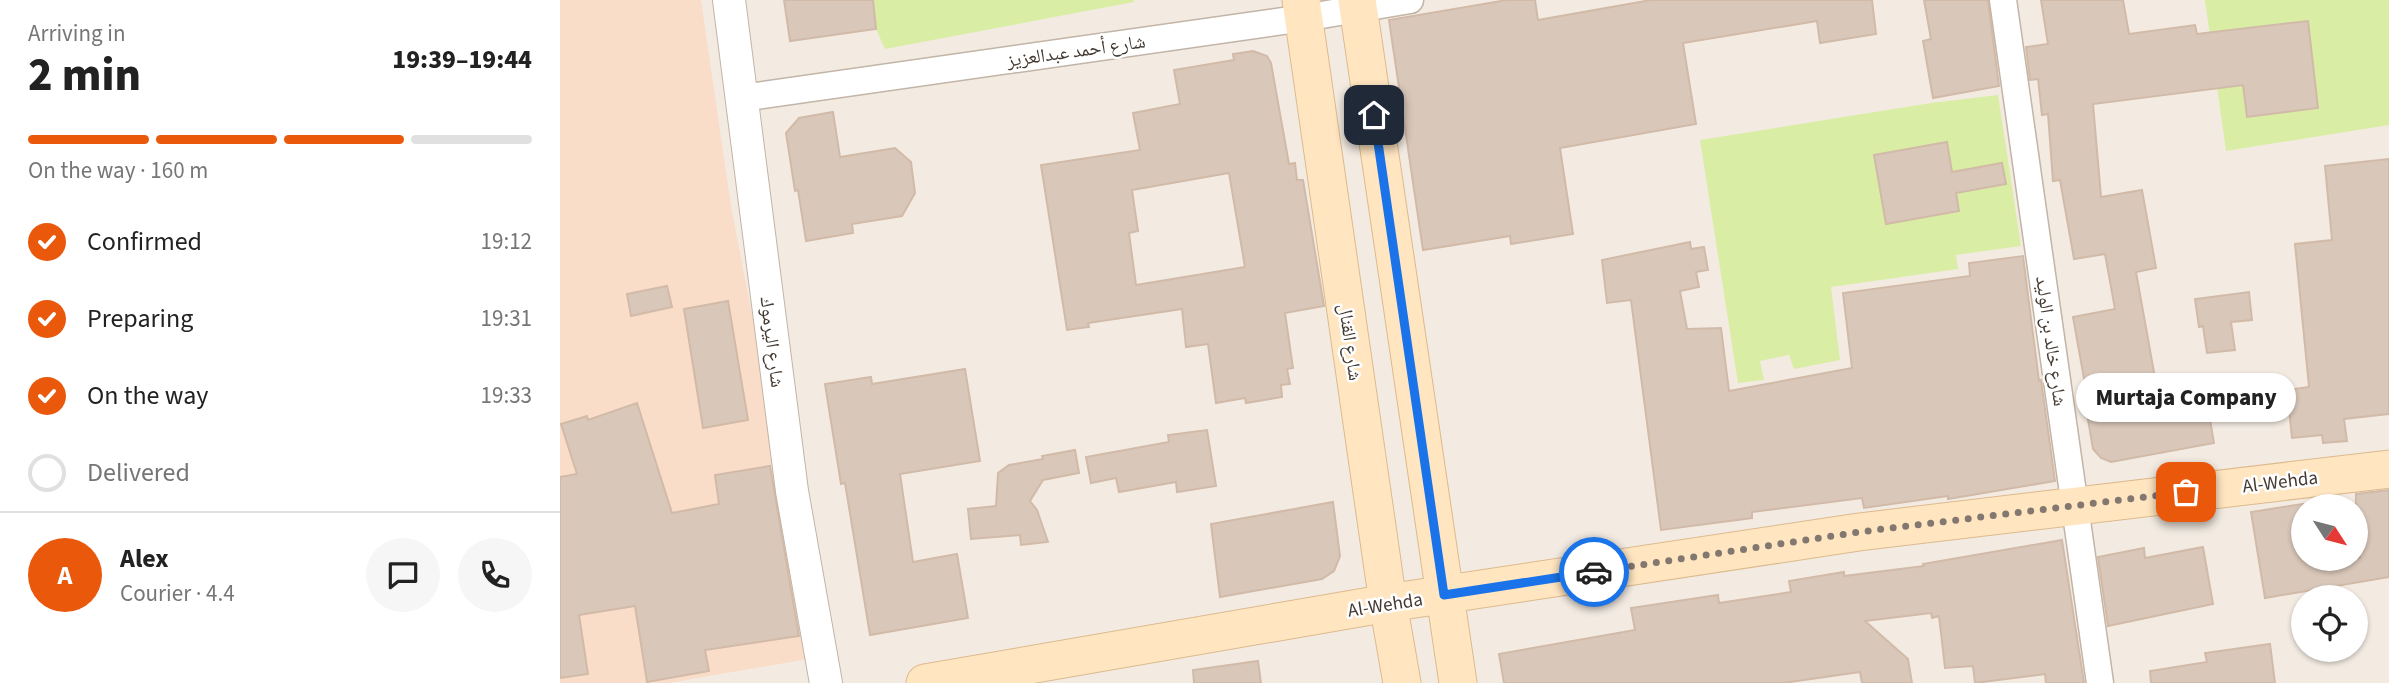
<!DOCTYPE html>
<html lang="en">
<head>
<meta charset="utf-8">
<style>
	body { margin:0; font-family:"Source Sans 3","Noto Naskh Arabic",sans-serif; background:#f6f6f6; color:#222; height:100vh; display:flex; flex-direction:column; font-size:26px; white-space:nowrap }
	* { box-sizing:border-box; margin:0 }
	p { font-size:23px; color:#767676 }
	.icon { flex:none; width:38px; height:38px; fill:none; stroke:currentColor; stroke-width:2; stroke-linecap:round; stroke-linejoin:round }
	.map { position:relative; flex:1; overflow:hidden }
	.drawer { display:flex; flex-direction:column; background:#fff; width:560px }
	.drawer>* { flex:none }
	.needle { width:46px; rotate:126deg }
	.controls { position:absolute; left:1731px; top:494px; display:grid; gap:14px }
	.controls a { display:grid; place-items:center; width:77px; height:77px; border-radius:50%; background:#fff; box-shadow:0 2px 5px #0004; font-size:35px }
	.pin { position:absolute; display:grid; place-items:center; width:60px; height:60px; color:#fff; margin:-30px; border-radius:14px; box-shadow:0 4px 10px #0006 }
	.courier { position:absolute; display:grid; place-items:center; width:70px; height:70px; margin:-35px; border:5px solid #1a73e8; border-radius:50%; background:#fff; color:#222; box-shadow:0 2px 9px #0007 }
	.bubble { position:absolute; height:49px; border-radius:24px; background:#fff; box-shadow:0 2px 5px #0004; font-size:23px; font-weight:800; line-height:49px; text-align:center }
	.overview em { font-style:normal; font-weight:800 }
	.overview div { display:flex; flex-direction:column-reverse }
	.overview { display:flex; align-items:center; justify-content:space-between; height:119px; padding:0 28px }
	h1 { font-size:46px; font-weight:800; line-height:52px }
	.bar { display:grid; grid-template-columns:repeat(4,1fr); gap:10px 7px; align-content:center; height:84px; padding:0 28px }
	.bar i { height:9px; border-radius:5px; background:#e0e0e0 }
	.bar .active { background:#ea580c }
	.bar p { grid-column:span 4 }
	.line { display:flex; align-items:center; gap:18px; padding:0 28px; border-top:2px solid #e0e0e0 }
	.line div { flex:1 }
	.round { display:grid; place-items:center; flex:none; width:74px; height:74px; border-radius:37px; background:#f6f6f6 }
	ol { padding:0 28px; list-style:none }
	li { display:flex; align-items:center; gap:21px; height:77px }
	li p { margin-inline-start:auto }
	li .icon { padding:7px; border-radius:50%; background:#ea580c; color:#fff; stroke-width:4 }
	li:last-child { color:#767676 }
	li i { width:38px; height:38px; border:4px solid #e0e0e0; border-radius:50% }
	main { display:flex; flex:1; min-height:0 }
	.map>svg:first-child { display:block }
	.commercial { fill:#f9ddc9 }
	.green { fill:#d9eda5 }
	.building { fill:#d9c7b9; stroke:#d2baa8; stroke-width:2; fill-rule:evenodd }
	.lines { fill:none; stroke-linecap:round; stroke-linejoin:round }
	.minor-casing { stroke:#c2b4a6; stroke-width:29 }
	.tertiary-casing { stroke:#c2b4a6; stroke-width:34 }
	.secondary-casing { stroke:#dcba8d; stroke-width:39 }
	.minor { stroke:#fff; stroke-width:26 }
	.tertiary { stroke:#fff; stroke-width:32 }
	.secondary { stroke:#ffe5c0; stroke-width:37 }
	.done { stroke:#827870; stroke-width:7; stroke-dasharray:0 12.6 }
	.route { stroke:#1a73e8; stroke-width:9 }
	.labels { text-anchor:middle; stroke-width:5; stroke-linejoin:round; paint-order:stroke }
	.street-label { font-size:19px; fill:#453a32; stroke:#fff }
</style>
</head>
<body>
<main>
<section class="drawer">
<div class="overview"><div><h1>2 min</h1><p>Arriving in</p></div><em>19:39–19:44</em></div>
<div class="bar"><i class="active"></i><i class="active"></i><i class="active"></i><i></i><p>On the way · 160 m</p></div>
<ol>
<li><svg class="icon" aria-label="check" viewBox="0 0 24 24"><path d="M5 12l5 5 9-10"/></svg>Confirmed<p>19:12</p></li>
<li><svg class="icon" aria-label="check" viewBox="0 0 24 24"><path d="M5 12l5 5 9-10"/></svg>Preparing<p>19:31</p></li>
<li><svg class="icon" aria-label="check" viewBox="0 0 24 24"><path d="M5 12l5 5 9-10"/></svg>On the way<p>19:33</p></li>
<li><i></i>Delivered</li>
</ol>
<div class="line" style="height:126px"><b class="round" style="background:#ea580c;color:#fff">A</b><div><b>Alex</b><p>Courier · 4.4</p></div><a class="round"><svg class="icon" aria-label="chat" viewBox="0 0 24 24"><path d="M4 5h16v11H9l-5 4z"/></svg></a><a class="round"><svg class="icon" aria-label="phone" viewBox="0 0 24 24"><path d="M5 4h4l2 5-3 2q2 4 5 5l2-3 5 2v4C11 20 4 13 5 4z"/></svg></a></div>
</section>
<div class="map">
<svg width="1829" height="683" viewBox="0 0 1829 683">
	<rect width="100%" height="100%" fill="#f3ebe2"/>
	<path class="commercial" d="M0,0h141l30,206 49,254 28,199 -139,24h-109z"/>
	<path class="green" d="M313,0h261v2l-249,47 -9,-20z
		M1645,0h184v125l-163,26z
		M1438,95l23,151 -65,9 2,14 -127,18 9,73 -46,9 -5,-14 -29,6 4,19 -26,3 -38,-243 231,-37z"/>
	<path class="building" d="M224,0h89l3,29 -86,12z
		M947,0h28l3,20 113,-20h221l4,34 -56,9 -3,-22 -134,22 13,81 -136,24 13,86 -62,10 -1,-8 -87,14 -34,-230z
		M1364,0h64l11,86 -66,12 -10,-57 8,-2z
		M1481,0h82l6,34 66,-9 2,9 111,-13 10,87 -71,9 -4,-32 -150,19 8,93 41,-7 14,78 -20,4 21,117 46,-9 11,63 -103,19 -10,-4 -8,-9 -8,-47 3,-1 -15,-84 42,-8 -10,-55 -31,5 -14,-79 -7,1 -5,-67 -6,1 -4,-36 -8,1 -4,-33 22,-3z
		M693,51l14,5 4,7 18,101 6,-1 2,17h6l21,126 -39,7 8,55 -6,1 3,15 -9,1 1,12 -36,6 -1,-5 -29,5 -8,-59 -22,3 -4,-38 -94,14 1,4 -22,3 -26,-165 99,-15 -7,-37 47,-9 -6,-34 60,-10 -1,-6zM669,173l16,94 -109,18 -7,-52 9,-2 -6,-41z
		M273,112l7,45 55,-9 16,14 4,31 -13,23 -50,8 1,9 -47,8 -8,-51 -3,1 -9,-58 13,-15z
		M1387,142l5,30 50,-9 4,21 -50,9 3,18 -73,13 -12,-69z
		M1829,159v255l-45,5 3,22 -24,2 -1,-8 -30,3 -5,-48 22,-3 -14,-143 37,-4 -7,-74z
		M1130,242l1,7 13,-2 4,23 -12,2 3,15 -19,4 7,38 34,-1 8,63 123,-23 -9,-75 127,-17 -1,-13 54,-7 16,125 2,-1 14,101 -107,18v-3l-84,12 -2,-10 -110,14v6l-91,12 -30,-230 -24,3 -5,-43z
		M107,286l5,21 -41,9 -4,-22z
		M1689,292l3,28 -21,2 4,28 -28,3 -4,-27 -4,1 -4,-28z
		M168,301l20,119 -45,8 -19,-119z
		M405,369l15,92 -80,13 13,88 44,-8 11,64 -98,17 -25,-152 -4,1 -16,-100 46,-7 1,7z
		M77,403l35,110 47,-9 -4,-29 55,-9 29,170 -94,14 4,21 -62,11 -12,-76 -56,9 9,59 -28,4v-201l17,-3 -16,-50 26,-8 1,4z
		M647,430l9,56 -39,6 -1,-10 -57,10 -3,-14 -25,5 -5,-26 83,-15 -1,-7z
		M515,450l4,23 -36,7 -13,21 7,9 11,32 -27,3 -1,-10 -49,4 -3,-30 28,-3 2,-33 11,-8 34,-6 -1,-3z
		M1829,490v87l-124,21 -14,-86 52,-8v54h57l-4,-29v-35z
		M773,502l7,54 -6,15 -12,8 -102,18 -9,-73z
		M1502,540l22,143h-38l-1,-9 -70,9 -2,-17 -28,2 -6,-52 -7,2 -1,-5 -66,8 43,38 4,24h-50l-2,-11 -77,11h-279l-5,-29 136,-24 -4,-22 87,-13 1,8 72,-11 -2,-11 55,-9v4l80,-10 -1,-2z
		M1643,547l10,57 -105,22 -10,-69 46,-9 1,10z
		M1710,644l5,39h-124l-1,-12 57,-9 -2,-9z
		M698,661l3,22h-67l-1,-13z"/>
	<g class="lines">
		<g class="minor-casing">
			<path id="minor" d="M1443,0l97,683
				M182,98l562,-80 106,-18"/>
		</g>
		<g class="tertiary-casing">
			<path id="tertiary" d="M169,0l63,491 34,192"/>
		</g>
		<g class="secondary-casing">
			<path id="secondary" d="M741,0l87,603 14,80
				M797,0l101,683
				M365,683l463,-80 471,-71 530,-63"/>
		</g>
		<use href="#minor" class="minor"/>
		<use href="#tertiary" class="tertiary"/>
		<use href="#secondary" class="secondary"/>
	</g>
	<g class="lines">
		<path class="done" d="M1034,572l265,-40 327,-40"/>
		<path class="route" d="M814,115l70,480 150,-23"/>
	</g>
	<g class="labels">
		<g class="street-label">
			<text transform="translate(516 50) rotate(-8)" y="7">شارع أحمد عبدالعزيز</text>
			<text transform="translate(1492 341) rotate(82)" y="7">شارع خالد بن الوليد</text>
			<text transform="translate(213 342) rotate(83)" y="7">شارع اليرموك</text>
			<text transform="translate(791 342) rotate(82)" y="7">شارع القنال</text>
			<text transform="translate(1720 481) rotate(-7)" y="7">Al-Wehda</text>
			<text transform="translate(825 604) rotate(-9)" y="7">Al-Wehda</text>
		</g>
	</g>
</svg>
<div class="controls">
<a><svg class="needle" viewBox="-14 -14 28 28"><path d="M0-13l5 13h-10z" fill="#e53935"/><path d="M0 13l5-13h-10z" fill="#767676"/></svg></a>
<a><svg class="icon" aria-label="locate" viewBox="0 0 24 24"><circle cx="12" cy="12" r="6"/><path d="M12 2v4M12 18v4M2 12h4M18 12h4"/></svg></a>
</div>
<div class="pin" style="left:1626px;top:492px;background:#ea580c"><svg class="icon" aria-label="bag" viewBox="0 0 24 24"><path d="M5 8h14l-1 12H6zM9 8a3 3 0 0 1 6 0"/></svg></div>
<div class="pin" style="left:814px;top:115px;background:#1f2937"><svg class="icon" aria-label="home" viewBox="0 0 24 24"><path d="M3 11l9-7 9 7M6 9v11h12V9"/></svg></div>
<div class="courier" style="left:1034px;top:572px"><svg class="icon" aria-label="car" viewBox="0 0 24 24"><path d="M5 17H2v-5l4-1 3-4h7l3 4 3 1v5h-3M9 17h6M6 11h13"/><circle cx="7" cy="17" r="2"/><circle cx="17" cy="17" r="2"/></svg></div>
<div class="bubble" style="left:1516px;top:373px;width:220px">Murtaja Company</div>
</div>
</main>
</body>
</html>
